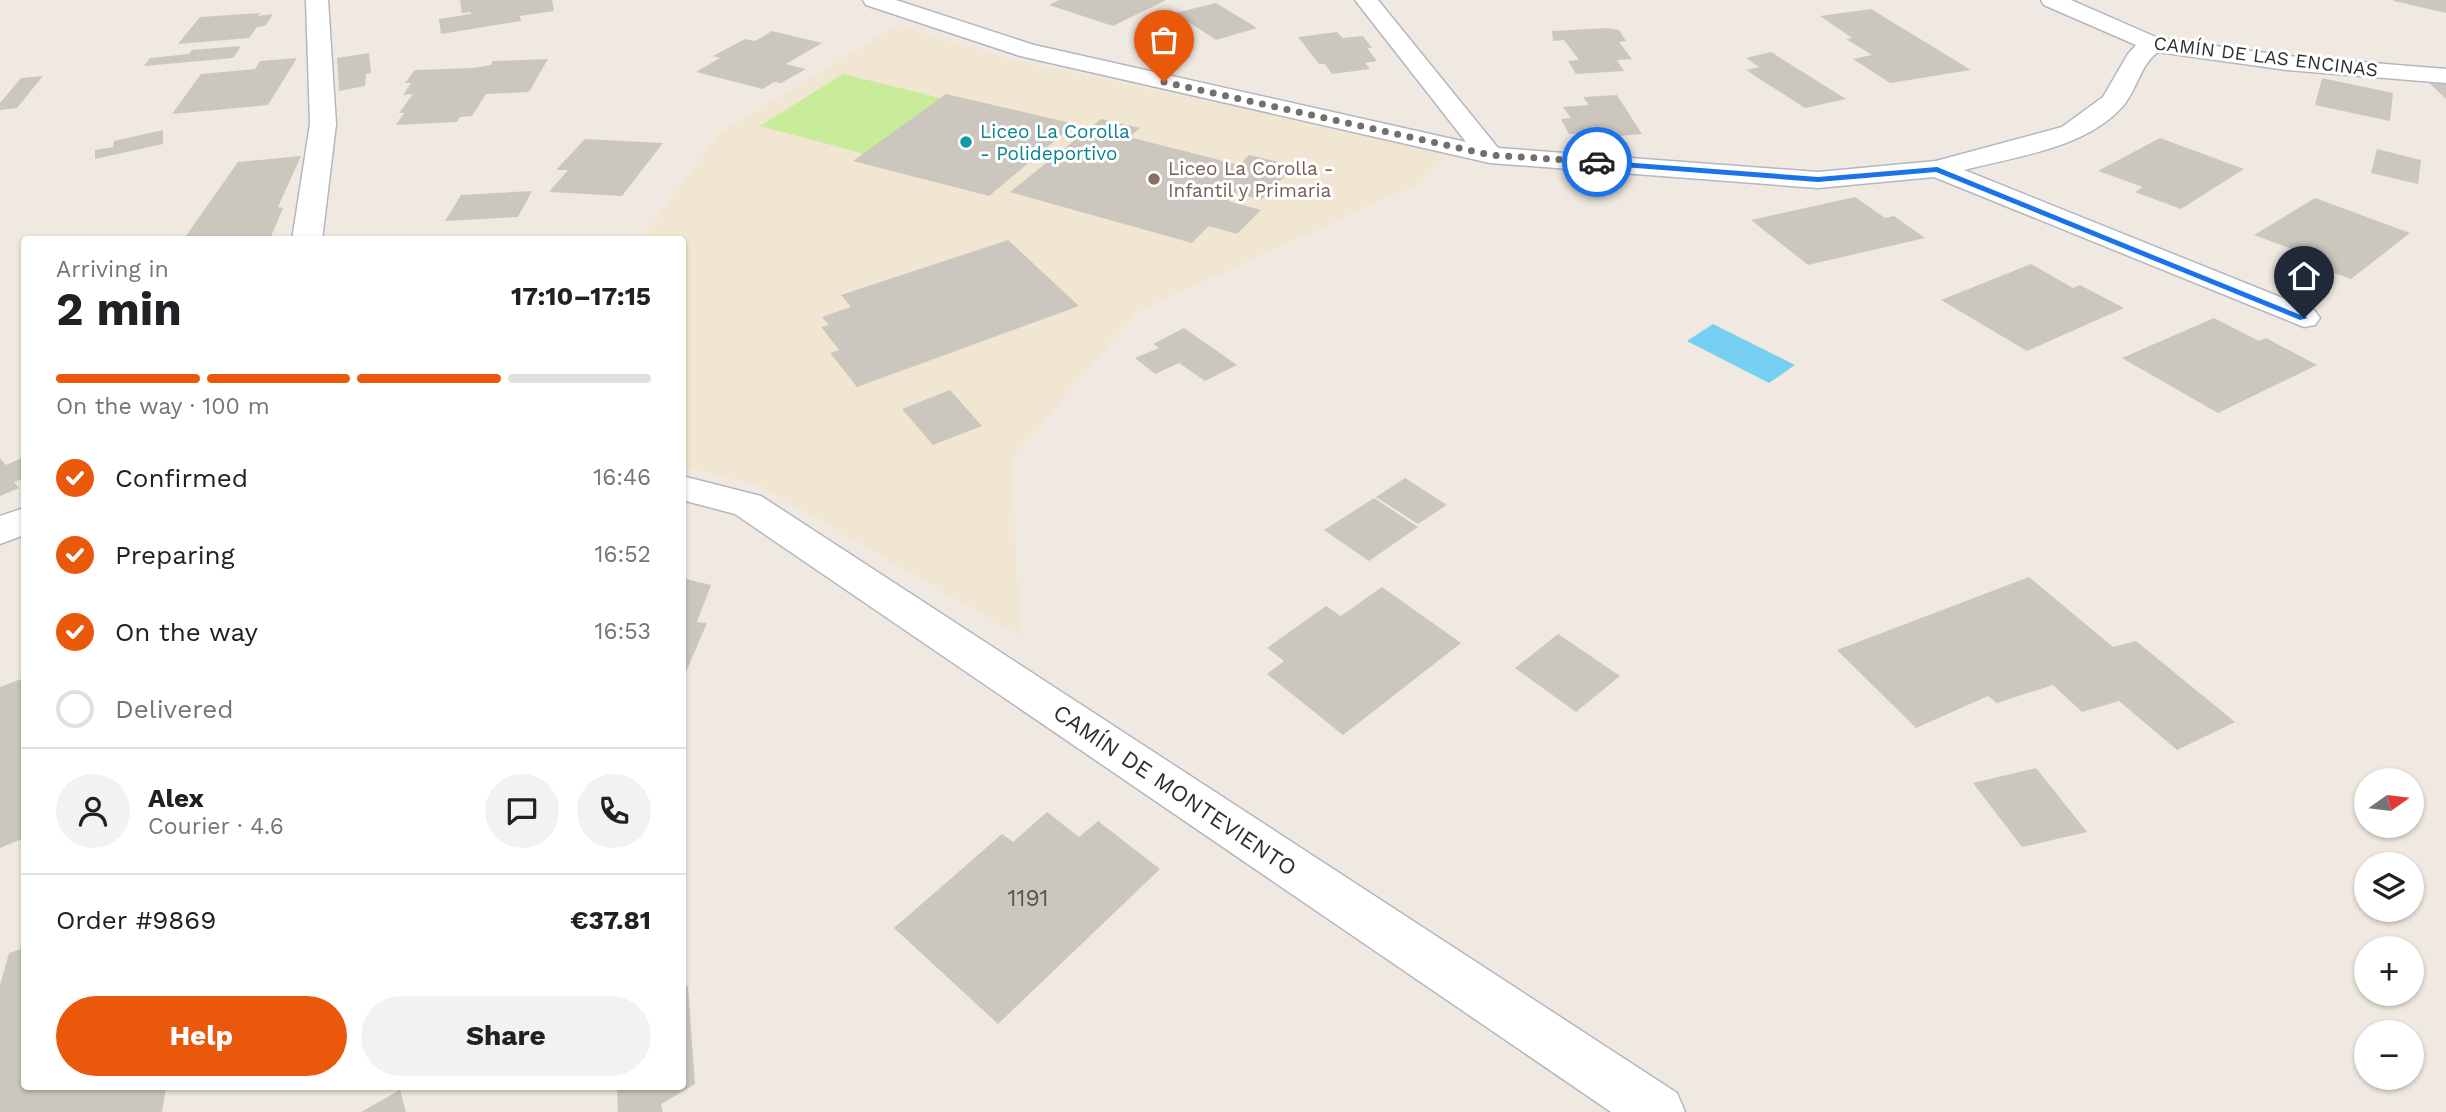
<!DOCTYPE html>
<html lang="en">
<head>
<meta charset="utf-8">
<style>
	body { margin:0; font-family:"Work Sans",sans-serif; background:#f2f2f2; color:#202124; height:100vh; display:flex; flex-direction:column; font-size:26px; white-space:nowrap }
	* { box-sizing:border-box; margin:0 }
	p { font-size:23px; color:#757577 }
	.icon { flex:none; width:38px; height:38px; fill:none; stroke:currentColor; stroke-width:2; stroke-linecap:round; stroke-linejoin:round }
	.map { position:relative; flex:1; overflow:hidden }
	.sheet { position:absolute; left:21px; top:236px; width:665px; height:854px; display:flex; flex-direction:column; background:#fff; border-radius:7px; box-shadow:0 2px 5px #0004 }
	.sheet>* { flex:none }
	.needle { width:46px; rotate:76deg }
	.controls { position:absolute; left:2354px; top:768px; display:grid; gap:14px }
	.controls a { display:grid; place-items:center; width:70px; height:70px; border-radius:50%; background:#fff; box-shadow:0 2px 5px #0004; font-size:35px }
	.pin { position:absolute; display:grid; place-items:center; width:60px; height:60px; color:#fff; margin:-72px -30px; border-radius:50% 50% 50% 0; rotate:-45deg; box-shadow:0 0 7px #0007 }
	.pin .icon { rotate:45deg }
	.courier { position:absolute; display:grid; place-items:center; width:70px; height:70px; margin:-35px; border:5px solid #1a73e8; border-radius:50%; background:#fff; color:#222; box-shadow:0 2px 9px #0007 }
	.overview em { font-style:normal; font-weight:700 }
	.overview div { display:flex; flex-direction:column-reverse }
	.overview { display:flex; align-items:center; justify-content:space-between; height:119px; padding:0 35px }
	h1 { font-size:46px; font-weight:700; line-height:52px }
	.bar { display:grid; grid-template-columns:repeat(4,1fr); gap:10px 7px; align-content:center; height:84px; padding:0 35px }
	.bar i { height:9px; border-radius:5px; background:#e0e0e0 }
	.bar .selected { background:#ea580c }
	.bar p { grid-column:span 4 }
	.line { display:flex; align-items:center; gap:18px; padding:0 35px; border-top:2px solid #e0e0e0 }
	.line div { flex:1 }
	.round { display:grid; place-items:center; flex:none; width:74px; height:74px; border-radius:37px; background:#f2f2f2 }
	ol { padding:0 35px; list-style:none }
	li { display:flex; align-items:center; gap:21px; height:77px }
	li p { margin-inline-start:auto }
	li .icon { padding:7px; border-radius:50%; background:#ea580c; color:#fff; stroke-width:4 }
	li:last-child { color:#757577 }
	li i { width:38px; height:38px; border:4px solid #e0e0e0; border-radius:50% }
	.button { display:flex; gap:14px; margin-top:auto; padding:14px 35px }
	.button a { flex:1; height:80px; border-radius:42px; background:#ea580c; color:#fff; font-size:28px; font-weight:700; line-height:80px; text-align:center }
	.button a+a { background:#f2f2f2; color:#202124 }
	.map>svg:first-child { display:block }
	.education { fill:#f0e6d1 }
	.pitch { fill:#c9ec9a }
	.water { fill:#75cff0 }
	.building { fill:#cbc7bf }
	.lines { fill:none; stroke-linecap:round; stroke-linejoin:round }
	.minor-casing { stroke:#b4b7c1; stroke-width:3 }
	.minor { fill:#fff; fill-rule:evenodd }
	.route { fill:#1a73e8 }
	.done { stroke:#726f6d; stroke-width:7; stroke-dasharray:0 12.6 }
	.culture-dot { fill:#0f9aa8; stroke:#fff; stroke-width:2.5 }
	.education-dot { fill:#8d6e63; stroke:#fff; stroke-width:2.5 }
	.labels { text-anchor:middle; stroke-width:6; stroke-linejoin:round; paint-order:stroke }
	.far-street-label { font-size:19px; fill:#2e2e2e; stroke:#fff }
	.far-culture-label { font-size:19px; fill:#0d838f; stroke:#fff; text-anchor:start }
	.far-education-label { font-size:19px; fill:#785e54; stroke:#fff; text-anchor:start }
	.street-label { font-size:23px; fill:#2e2e2e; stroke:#fff }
	.near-number-label { font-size:23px; fill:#555452 }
</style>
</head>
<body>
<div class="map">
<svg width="2446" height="1112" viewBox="0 0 2446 1112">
	<rect width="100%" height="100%" fill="#efe9e1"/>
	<path class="education" d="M897,25l113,34 438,93 -24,29 -287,131 -125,147 8,177 -258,-149 -79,-21 -1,-226h-42l80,-107z"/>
	<path class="pitch" d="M843,74l216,53 -75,59 -224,-60z"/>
	<path class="water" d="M1713,324l82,41 -26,18 -82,-42z"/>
	<path class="building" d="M460,0h92l2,11 -34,5 1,5 -80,13 -2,-15 32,-5v-2l-9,1z
		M1059,0h107l-53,26 -64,-21z
		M2394,0h52v13l-52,-12z
		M1216,3l41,25 -41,12 -41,-27z
		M1871,9l100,61 -81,13 -37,-24 19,-4 -26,-16 6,-1 -32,-22z
		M261,13l-3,3 15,-2 -8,12 -8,1 -8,11 -71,6 22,-27z
		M1608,28l11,2 7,11 -7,1 13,17 -15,1 7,11 -48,3 -8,-13 11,-1 -15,-20 -11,1 -1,-10z
		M772,31l50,12 -36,21 20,5 -25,14 -7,-1 -11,7 -67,-17 24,-14 -7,-2 32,-17 10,2z
		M1337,32l6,6 20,-2 9,12h-5l10,13 -12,2 5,6 -38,5 -7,-10h-6l-21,-27z
		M241,46l-8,12 -89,8 6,-8 39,-4 3,-4z
		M1771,52l75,47 -41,9 -59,-38 13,-3 -13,-9z
		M369,53l2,20 -5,1 -1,12 -26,5 -2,-33z
		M297,58l-29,47 -96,9 29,-40 54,-5 5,-8z
		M548,59l-19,33 -43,2 -14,22 -12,1 -3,5 -61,3 8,-12h-5l14,-19 -10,1 8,-12h-6l10,-13 58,-2 18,-3 2,-4z
		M43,76l-26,32 -17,2v-7l21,-25z
		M2322,78l71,15 -3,28 -75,-16z
		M2424,78l22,1v20z
		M946,94l129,30 -86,72 -136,-35z
		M1617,95l25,39 -54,5 -5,-5h-14l-8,-15 10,-1 -8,-11 26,-2 -6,-8z
		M1101,119l39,9 -11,9 110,28 10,-10 46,11 -34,34 -25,-7 -8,8 33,9 -24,24 -28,-8 -17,17 -182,-51z
		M163,130v14l-68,15v-9l18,-3 1,-6z
		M2160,138l84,31 -63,40 -46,-17 8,-5 -45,-16z
		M585,139l78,4 -41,53 -73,-4 19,-22h-12z
		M2377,149l44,11 -3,24 -47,-11z
		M301,156l-23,51 5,1 -13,31 -87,1 55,-78z
		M532,191l-14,26 -73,4 16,-26z
		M1855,197l30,21 9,-2 31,22 -117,27 -57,-45z
		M2315,198l95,35 -59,46 -52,-19 7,-6 -52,-19z
		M1008,240l71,66 -222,81 -27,-34 9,-3 -18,-23 8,-2 -7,-8 29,-10 -10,-12z
		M2031,264l42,24 7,-3 44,23 -97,43 -86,-51z
		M2214,318l45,23 7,-3 51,27 -99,48 -96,-55z
		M1184,328l53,37 -32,16 -26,-18 -24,11 -20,-16 24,-10 -6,-4z
		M950,390l32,36 -49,19 -31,-36z
		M24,457v21l-10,4 5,6 -19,8v-38l6,7z
		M1405,478l42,27 -29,19 -42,-27z
		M1374,498l44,29 -49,34 -45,-31z
		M2029,577l84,70 23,-6 99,81 -58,28 -58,-49 -37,11 -29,-27 -56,18 -9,-7 -72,32 -79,-78z
		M682,578l29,7 -14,37 10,1 -25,58z
		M1382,587l79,56 -118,92 -76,-61 17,-13 -17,-13 59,-42 15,10z
		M1558,634l62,42 -44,36 -61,-44z
		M24,678v160l-24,10v-161z
		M2036,768l51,64 -65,15 -49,-64z
		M1047,812l32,25 19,-16 62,48 -162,155 -104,-96 108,-94 11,8z
		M24,948v139h142l-4,25h-162v-127l9,-32z
		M688,986l7,98 -34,20 2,8h-45l-1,-25h65v-99z
		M400,1090l6,22h-45z"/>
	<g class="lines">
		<g class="minor-casing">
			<path id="minor" d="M306,0h22l8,124 -14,116h-30l18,-116z
				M863,0h33l138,45 432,97 -111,-142h23l120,148 320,24 118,-11 126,-34 41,-30 25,-43 8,-9 -92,-40 -3,-5h30l87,38 129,18 159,13v14l-159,-13 -129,-18c-18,13 -21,38 -35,54 -38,43 -107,50 -159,64l351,141 5,7 -5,7 -11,2 -370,-150 -116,11 -328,-25 -470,-107 -154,-51z
				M682,476l79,20 916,597 8,19h-74l-876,-598 -53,-14z
				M24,508v27l-24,9v-28z"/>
		</g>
		<use href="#minor" class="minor"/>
	</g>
	<path class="route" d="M1595,160l223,17 119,-10 371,151 -8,2 -364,-148 -118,10 -221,-17z"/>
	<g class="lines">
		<path class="done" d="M1164,82l326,73 107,7"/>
	</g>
	<circle class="culture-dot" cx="966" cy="142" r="7"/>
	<circle class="education-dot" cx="1154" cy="179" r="7"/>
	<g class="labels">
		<g class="far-street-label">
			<text transform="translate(2266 56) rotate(7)" y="7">CAMÍN DE LAS ENCINAS</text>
		</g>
		<g class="far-culture-label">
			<text x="980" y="138">Liceo La Corolla<tspan x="980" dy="22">- Polideportivo</tspan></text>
		</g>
		<g class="far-education-label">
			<text x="1168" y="175">Liceo La Corolla -<tspan x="1168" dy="22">Infantil y Primaria</tspan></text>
		</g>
		<g class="street-label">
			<text transform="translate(1175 790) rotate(34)" y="8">CAMÍN DE MONTEVIENTO</text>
		</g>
		<g class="near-number-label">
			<text x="1028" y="906">1191</text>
		</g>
	</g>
</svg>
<div class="controls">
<a><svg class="needle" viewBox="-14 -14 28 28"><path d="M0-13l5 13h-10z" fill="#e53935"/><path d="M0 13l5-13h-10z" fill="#757577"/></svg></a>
<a><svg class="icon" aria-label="layers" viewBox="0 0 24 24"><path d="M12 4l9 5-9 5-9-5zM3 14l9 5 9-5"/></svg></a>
<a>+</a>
<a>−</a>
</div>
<div class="pin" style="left:1164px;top:82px;background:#ea580c"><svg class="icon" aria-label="bag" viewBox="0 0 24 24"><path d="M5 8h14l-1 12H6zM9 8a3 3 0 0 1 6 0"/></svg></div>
<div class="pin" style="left:2304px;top:318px;background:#1f2937"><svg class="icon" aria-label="home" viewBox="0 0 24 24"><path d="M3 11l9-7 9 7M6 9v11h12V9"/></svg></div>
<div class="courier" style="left:1597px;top:162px"><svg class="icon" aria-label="car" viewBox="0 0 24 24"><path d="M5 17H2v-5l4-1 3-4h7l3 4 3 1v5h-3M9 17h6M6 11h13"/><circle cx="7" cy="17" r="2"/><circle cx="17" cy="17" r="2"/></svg></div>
<section class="sheet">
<div class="overview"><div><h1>2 min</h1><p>Arriving in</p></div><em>17:10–17:15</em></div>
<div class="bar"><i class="selected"></i><i class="selected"></i><i class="selected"></i><i></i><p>On the way · 100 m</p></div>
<ol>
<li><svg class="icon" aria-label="check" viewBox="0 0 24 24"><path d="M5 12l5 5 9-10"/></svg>Confirmed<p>16:46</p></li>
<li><svg class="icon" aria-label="check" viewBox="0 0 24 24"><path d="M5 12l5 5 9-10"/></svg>Preparing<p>16:52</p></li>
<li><svg class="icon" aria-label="check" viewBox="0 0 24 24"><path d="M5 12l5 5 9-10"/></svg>On the way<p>16:53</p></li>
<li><i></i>Delivered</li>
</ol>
<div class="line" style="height:126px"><a class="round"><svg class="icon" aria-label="person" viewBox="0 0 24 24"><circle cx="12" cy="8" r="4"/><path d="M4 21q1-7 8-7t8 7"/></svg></a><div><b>Alex</b><p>Courier · 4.6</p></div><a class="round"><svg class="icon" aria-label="chat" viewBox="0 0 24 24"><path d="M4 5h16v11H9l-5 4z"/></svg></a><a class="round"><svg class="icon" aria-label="phone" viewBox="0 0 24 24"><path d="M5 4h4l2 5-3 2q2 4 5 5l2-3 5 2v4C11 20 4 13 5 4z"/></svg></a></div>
<div class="line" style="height:91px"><div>Order #9869</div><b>€37.81</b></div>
<div class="button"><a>Help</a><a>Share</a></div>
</section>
</div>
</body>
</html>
